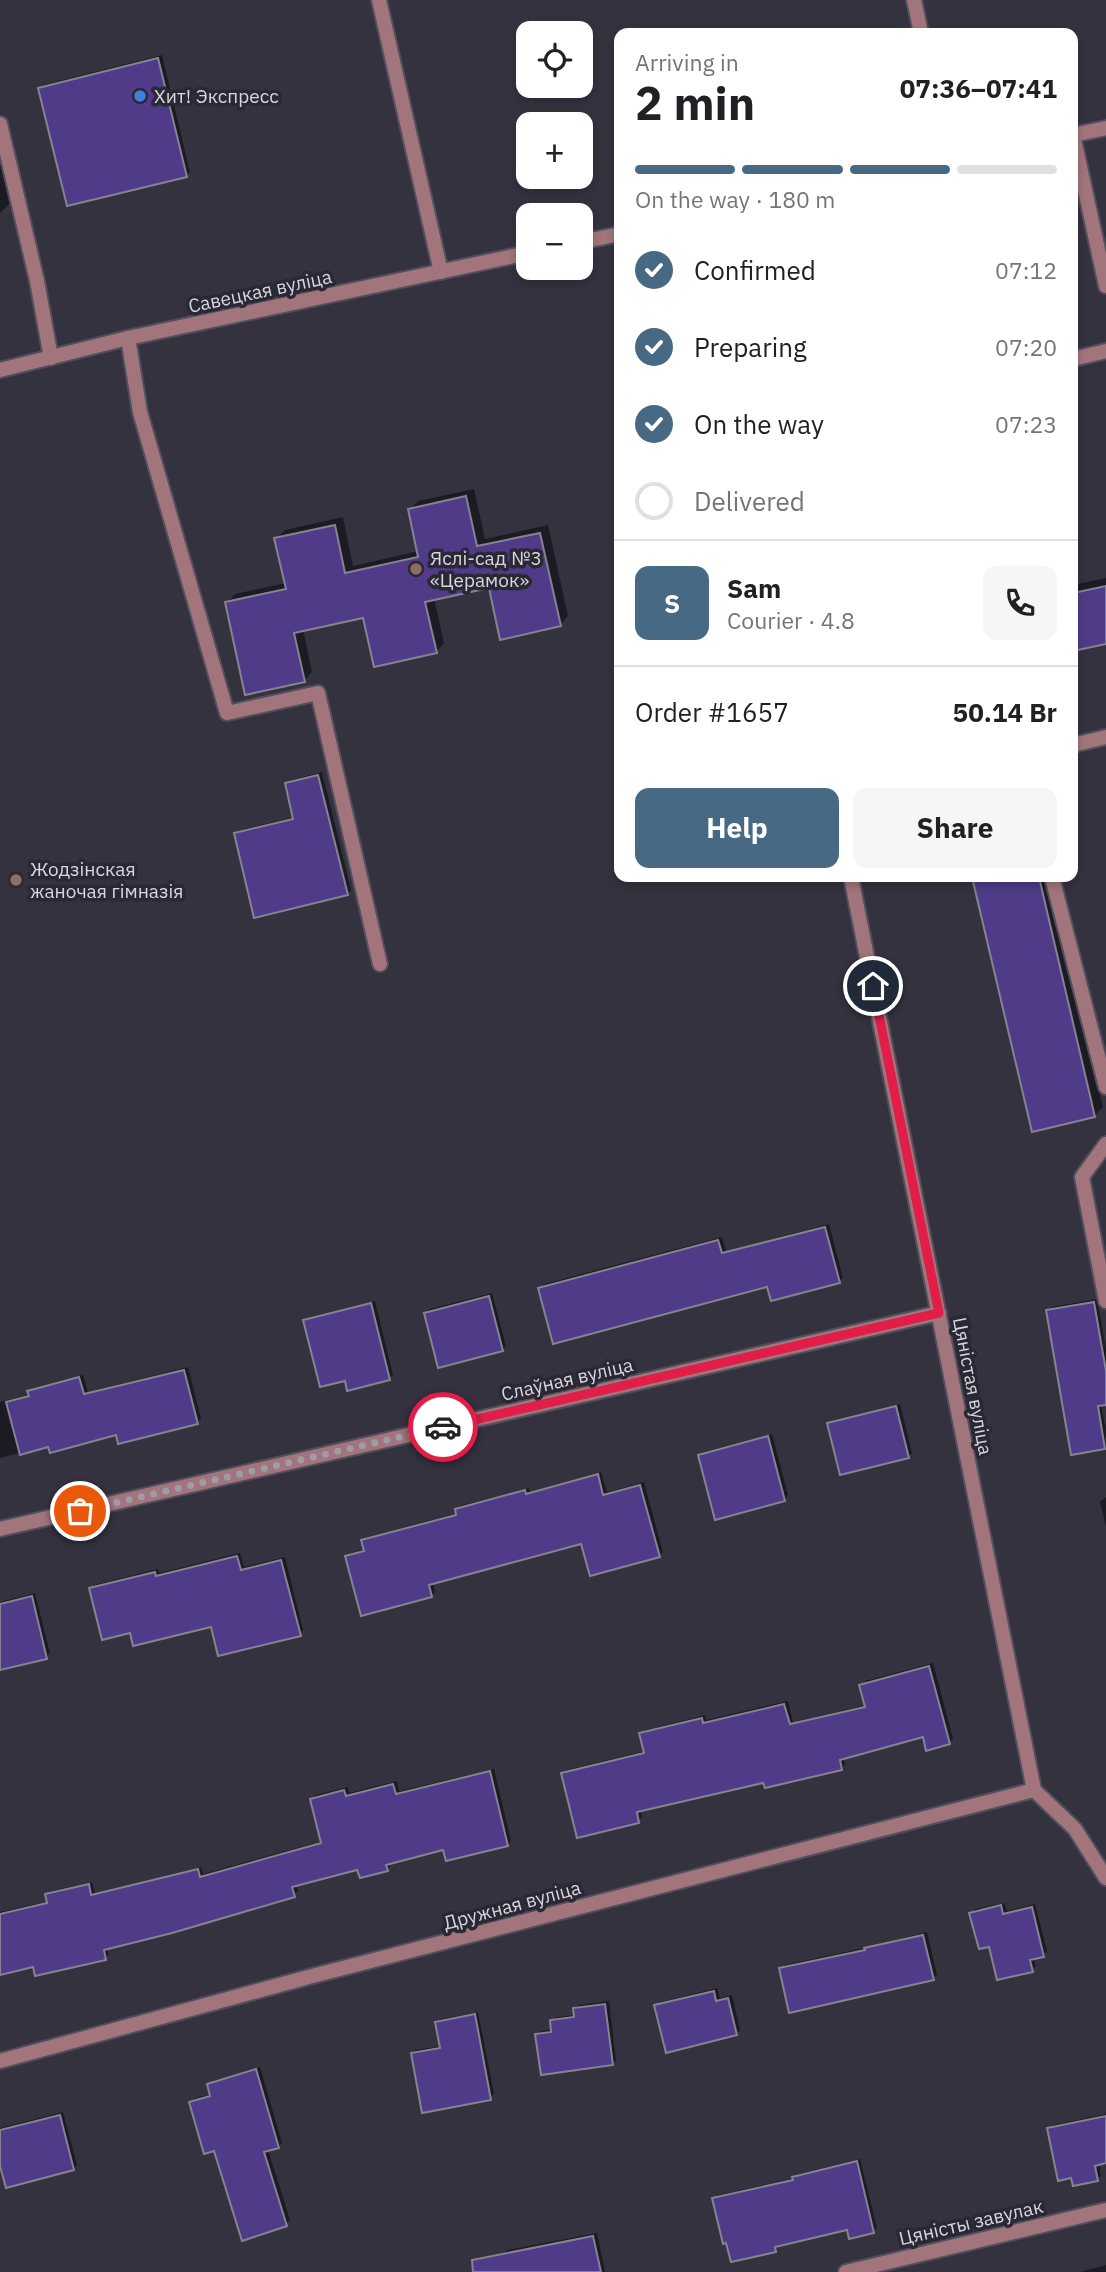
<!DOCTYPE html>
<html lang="en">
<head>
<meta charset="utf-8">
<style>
	body { margin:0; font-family:"IBM Plex Sans",sans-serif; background:#f6f6f6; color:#202124; height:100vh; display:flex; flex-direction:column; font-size:26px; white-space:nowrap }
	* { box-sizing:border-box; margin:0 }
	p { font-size:23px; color:#757577 }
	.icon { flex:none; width:38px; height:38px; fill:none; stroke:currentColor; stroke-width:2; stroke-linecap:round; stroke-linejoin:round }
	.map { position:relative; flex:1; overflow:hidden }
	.details { position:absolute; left:614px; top:28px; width:464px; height:854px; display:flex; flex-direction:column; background:#fff; border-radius:14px; box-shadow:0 4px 10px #0003 }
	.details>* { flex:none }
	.tools { position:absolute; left:516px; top:21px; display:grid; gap:14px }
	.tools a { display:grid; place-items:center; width:77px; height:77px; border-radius:14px; background:#fff; box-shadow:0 4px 10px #0003; font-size:35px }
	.pin { position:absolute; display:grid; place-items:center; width:60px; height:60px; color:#fff; margin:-30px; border:4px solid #fff; border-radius:50%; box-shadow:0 2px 7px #0007 }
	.courier { position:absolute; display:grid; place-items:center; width:70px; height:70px; margin:-35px; border:5px solid #e11d48; border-radius:50%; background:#fff; color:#222; box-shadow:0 2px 9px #0007 }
	.head em { font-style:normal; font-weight:700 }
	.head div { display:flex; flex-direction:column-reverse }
	.head { display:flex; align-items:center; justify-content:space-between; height:119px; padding:0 21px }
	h1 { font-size:46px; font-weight:700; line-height:52px }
	.bar { display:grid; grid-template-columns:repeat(4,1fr); gap:10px 7px; align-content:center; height:84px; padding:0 21px }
	.bar i { height:9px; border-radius:5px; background:#e0e0e0 }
	.bar .on { background:#476983 }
	.bar p { grid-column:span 4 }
	.line { display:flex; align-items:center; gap:18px; padding:0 21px; border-top:2px solid #e0e0e0 }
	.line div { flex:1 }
	.round { display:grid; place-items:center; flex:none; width:74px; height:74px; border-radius:14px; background:#f6f6f6 }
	ol { padding:0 21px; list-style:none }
	li { display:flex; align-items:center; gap:21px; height:77px }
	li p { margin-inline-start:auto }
	li .icon { padding:7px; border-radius:50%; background:#476983; color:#fff; stroke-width:4 }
	li:last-child { color:#757577 }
	li i { width:38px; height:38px; border:4px solid #e0e0e0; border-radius:50% }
	.action { display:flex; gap:14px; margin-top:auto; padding:14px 21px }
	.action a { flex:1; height:80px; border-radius:14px; background:#476983; color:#fff; font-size:28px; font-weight:700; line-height:80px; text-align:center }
	.action a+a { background:#f6f6f6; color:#202124 }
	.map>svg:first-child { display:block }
	.shadow { fill:#0007 }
	.building { fill:#4f3b88; stroke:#858393; stroke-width:2 }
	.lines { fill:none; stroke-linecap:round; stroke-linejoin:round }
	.lane-casing { stroke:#524f5c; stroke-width:18 }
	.street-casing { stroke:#524f5c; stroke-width:18 }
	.lane { stroke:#a1757b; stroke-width:14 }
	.street { stroke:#a1757b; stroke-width:14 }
	.done { stroke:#9e9ca7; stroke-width:7; stroke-dasharray:0 12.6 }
	.route { stroke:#e11d48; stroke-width:9 }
	.shop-dot { fill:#3f7fe0; stroke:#2b2835; stroke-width:2.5 }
	.education-dot { fill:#8d6e63; stroke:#2b2835; stroke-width:2.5 }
	.labels { text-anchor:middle; stroke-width:7; stroke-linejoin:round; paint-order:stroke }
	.poi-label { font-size:19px; fill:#d7d5de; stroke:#2b2835; text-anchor:start }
	.street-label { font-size:19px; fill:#d7d5de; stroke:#2b2835 }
</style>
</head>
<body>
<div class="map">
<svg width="1106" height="2272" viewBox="0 0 1106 2272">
	<rect width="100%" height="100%" fill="#353240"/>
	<path class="shadow" d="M162,55l28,117 -4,3 -146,-87 3,-3z
		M0,152l12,49 -12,12z
		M474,489l11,50 63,-14 20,91 -8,9 -70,-39 -56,12 10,45 -8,9 -72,-36 -61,13 9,43 -8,9 -78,-78 9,-9 51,-11 -10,-44 9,-9 58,-13 10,49 66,-15 -9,-42 8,-8z
		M1106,578v65l-33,7v-65z
		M322,772l29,118 -4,4 -111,-60 4,-4 54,-13 -7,-33 4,-4z
		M974,877h75l54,230 -9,9 -60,14z
		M829,1224l14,54 -4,3 -70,4 -229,3 4,-4 178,-47 4,14z
		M492,1293l14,53 -4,4 -76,-37 4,-4z
		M1097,1299l9,50v54l-5,1 5,26 -1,17 -57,-136 4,-4z
		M375,1301l18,74 -4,3 -43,1 -41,-58 4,-4z
		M188,1367l13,52 -4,4 -80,10 -67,12 -50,13v-56l30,-8 3,-6 50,-13 5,17z
		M900,1404l12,49 -4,4 -79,-33 4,-4z
		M772,1434l16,61 -3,4 -69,19 -16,-62 3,-4z
		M601,1472l6,20 37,-10 19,70 -4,4 -76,-14 -150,40 2,10 -4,4 -84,-39 4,-4 14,-4 -2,-9 4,-3 90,-24v-3l3,-4 69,-18 1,4z
		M1106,1497v30l-6,-25z
		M240,1553l4,14 41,-10 18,73 -3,4 -88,-9 -80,6 -41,-42 4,-4 63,-16 1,4z
		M35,1593l15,60 -4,4 -46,11v-66z
		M933,1663l20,76 -4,3 -25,-7 -81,22 2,8 -4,3 -76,13 -125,29 2,7 -4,4 -75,-47 4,-4 78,-19 -4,-18 4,-3 60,-15 1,5 82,-19 5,21 73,-17 -5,-20 4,-4z
		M494,1769l17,72 -4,4 -63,3 -54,15v3l-3,3 -28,-1 -63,16 2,7 -4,4 -187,53 2,6 -4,4 -70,7 -35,8v-61l49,-11 -2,-6 4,-4 41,-9 3,11 106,-26 2,7 119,-33 -10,-42 3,-4 33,-8 1,6 48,-12 2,10z
		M1004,1903l3,8 28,-7 12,47 -4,4 -10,2 3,9 -4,4 -42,-25 -19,-32 4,-4z
		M927,1932l10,43 -4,4 -152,-11 4,-3 83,-18z
		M717,1988l3,10 12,-3 8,35 -4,4 -80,-28 4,-4z
		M609,2001l7,59 -3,4 -76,-30 4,-3 12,-2 -1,-8 4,-4 20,-2 -1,-6 4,-4z
		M478,2012l16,82 -4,4 -78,-44 4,-4 26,-4 -5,-23 4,-4z
		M260,2067l22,76 -4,4 -10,3 22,70 -4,4 -71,-75 -24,-47 4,-4 16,-4 -2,-10 4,-3z
		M63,2112l14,53 -4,4 -73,-10v-31z
		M1106,2114v48l-7,1 2,13 -4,3 -48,-50 4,-4z
		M860,2159l17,69 -4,3 -25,-3 -69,17 -4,5 -61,-51 4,-4 76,-17 4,-4z
		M597,2233l8,39h-97l-4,-18 4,-4z
		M1106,2265v7h-26z"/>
	<path class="building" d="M158,58l29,119 -120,29 -29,-118z
		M466,496l11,50 63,-13 21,93 -61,14 -11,-52 -64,14 12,51 -63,14 -11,-49 -69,15 11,49 -60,13 -20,-93 61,-13 -12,-51 61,-13 10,48 73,-16 -10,-48z
		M1106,586v58l-33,7v-58z
		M318,775l30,120 -94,23 -20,-85 59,-14 -8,-36z
		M972,877h67l56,240 -63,15z
		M825,1227l15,56 -69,18 -4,-14 -214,57 -15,-56 180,-48 4,13z
		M489,1296l14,55 -65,17 -14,-55z
		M1094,1302l12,69v34l-8,1 7,43 -34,6 -25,-145z
		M371,1303l19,77 -43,11 -2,-10 -25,6 -17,-67z
		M184,1370l14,54 -80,20 -2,-9 -66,18 -2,-6 -28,8 -14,-53 23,-6 -2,-5 52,-14 5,17z
		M896,1406l13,52 -69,17 -13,-52z
		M768,1436l17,65 -70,19 -17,-65z
		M598,1474l5,21 37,-10 20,72 -70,19 -9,-32 -152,41 3,12 -71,19 -16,-60 19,-5 -3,-11 95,-25 -1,-6 70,-19 1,4z
		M237,1556l4,14 40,-10 20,76 -83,20 -7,-29 -78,19 -3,-13 -28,7 -13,-52 66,-16 1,4z
		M32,1596l15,63 -47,11v-66z
		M929,1666l21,78 -24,7 -3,-14 -83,23 2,10 -77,18 -2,-5 -126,29 2,11 -62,15 -16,-65 83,-20 -5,-20 63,-15 1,5 81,-19 6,20 75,-17 -6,-22z
		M490,1771l18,75 -62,15 -3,-11 -57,15 2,6 -28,7 -3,-8 -65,17 3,10 -123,36 -68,17 2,10 -71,16 -2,-9 -33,8v-61l47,-11 -2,-9 44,-10 2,11 107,-26 2,8 121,-34 -11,-44 34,-9 2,6 47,-12 3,10z
		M1001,1905l2,9 29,-7 12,50 -14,3 3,12 -36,8 -8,-33 -10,2 -10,-36z
		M923,1935l11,45 -145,33 -10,-45 86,-18 -1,-2z
		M714,1991l2,10 12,-3 9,37 -71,18 -12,-48z
		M605,2004l8,61 -72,10 -6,-41 16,-2 -1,-12 24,-3 -1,-9z
		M475,2014l16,86 -69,13 -11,-60 29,-5 -5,-26z
		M256,2069l23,79 -15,4 23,74 -45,15 -28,-90 -10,3 -15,-52 21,-6 -3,-12z
		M60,2115l14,55 -68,18 -6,-22v-36z
		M1106,2116v47l-11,3 3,15 -25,5 -2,-8 -13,3 -11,-53z
		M857,2161l17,72 -25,6 -2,-9 -72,17 1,5 -45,10 -5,-19 -3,1 -11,-46 81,-18 -1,-3z
		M593,2236l8,36h-128l-1,-12z"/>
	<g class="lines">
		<g class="lane-casing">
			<path id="lane" d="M0,124l37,157 14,77
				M1073,135l33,151
				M128,338l12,74 87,301 91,-20 62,271
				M1073,359l33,-8
				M1073,745l33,-8
				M1052,877l54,210
				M1106,1144l-24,33 24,124"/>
		</g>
		<g class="street-casing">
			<path id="street" d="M379,0l62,272
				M914,0l7,33
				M1073,135l33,-7
				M581,242l39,-8
				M0,370l128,-32 400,-85
				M851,877l183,913 41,39 31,49
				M0,1529l939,-216
				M0,2061l316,-86 718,-185
				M846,2272l260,-62"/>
		</g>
		<use href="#lane" class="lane"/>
		<use href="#street" class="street"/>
	</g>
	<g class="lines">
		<path class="done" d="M80,1511l363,-84"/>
		<path class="route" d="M443,1427l496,-114 -66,-327"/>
	</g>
	<circle class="shop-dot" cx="140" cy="96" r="7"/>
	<g class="education-dot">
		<circle cx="416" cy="569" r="7"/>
		<circle cx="16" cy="880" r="7"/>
	</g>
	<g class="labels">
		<g class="poi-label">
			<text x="154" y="103">Хит! Экспресс</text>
			<text x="430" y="565">Яслі-сад №3<tspan x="430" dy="22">«Церамок»</tspan></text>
			<text x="30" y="876">Жодзінская<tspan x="30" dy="22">жаночая гімназія</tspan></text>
		</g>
		<g class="street-label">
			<text transform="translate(260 291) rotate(-12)" y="7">Савецкая вуліца</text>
			<text transform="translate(567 1379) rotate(-13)" y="7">Слаўная вуліца</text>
			<text transform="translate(973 1386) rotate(79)" y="7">Цяністая вуліца</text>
			<text transform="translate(512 1905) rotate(-15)" y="7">Дружная вуліца</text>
			<text transform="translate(971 2222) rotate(-13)" y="7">Цяністы завулак</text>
		</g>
	</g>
</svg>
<div class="tools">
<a><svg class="icon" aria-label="locate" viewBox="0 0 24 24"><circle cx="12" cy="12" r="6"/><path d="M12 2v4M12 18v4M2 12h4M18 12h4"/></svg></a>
<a>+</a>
<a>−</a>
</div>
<div class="pin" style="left:80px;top:1511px;background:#ea580c"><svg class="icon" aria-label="bag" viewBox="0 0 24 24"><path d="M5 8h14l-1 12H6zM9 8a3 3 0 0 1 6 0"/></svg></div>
<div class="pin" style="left:873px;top:986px;background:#1f2937"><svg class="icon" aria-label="home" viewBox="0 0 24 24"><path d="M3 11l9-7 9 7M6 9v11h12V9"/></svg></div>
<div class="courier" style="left:443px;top:1427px"><svg class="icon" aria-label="car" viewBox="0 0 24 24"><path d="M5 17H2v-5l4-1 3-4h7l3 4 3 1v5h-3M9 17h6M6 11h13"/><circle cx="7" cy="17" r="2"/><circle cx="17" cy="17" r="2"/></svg></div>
<section class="details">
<div class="head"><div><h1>2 min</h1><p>Arriving in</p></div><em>07:36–07:41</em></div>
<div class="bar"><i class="on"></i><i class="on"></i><i class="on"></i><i></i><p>On the way · 180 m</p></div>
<ol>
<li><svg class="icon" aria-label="check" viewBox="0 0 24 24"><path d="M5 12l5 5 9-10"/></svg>Confirmed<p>07:12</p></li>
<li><svg class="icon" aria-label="check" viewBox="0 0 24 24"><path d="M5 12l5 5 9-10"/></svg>Preparing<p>07:20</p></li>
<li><svg class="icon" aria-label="check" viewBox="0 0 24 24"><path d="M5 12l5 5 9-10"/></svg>On the way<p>07:23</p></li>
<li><i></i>Delivered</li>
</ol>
<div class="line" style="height:126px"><b class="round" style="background:#476983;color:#fff">S</b><div><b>Sam</b><p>Courier · 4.8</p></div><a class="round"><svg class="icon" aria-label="phone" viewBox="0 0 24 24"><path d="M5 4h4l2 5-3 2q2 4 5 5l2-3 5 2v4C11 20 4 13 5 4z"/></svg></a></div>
<div class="line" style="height:91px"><div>Order #1657</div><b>50.14 Br</b></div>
<div class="action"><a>Help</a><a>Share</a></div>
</section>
</div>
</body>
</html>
